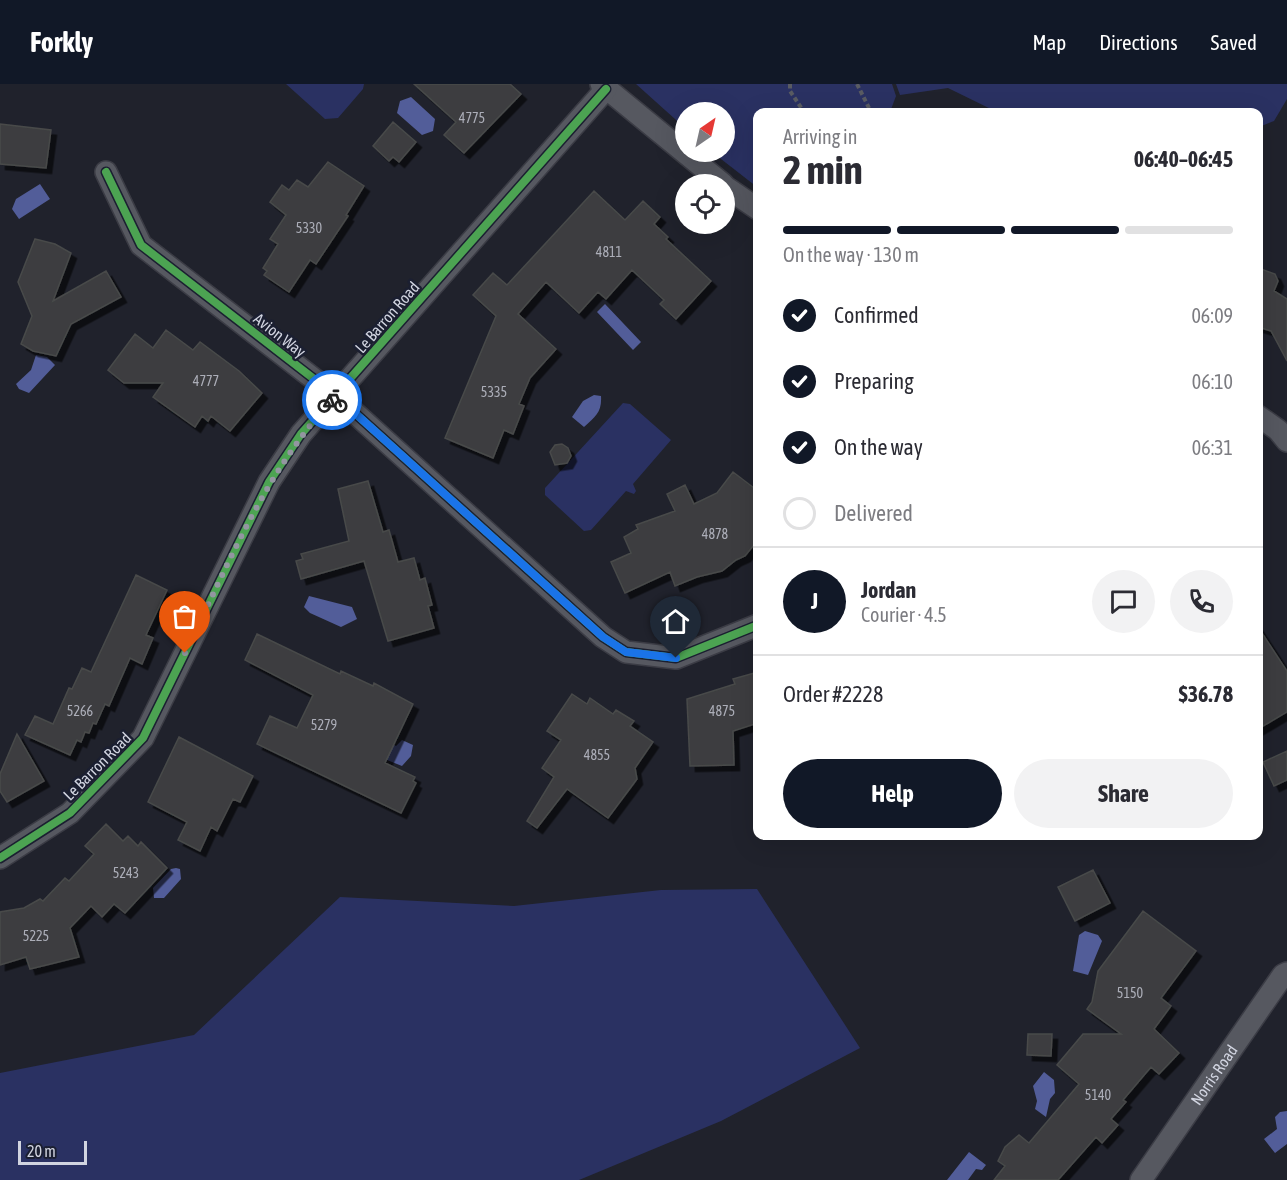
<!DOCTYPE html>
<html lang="en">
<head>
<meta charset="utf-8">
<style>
	body { margin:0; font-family:"Asap Condensed",sans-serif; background:#f2f2f3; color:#2b2b33; height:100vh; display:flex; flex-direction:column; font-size:22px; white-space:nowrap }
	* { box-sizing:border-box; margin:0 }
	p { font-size:20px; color:#7c7c81 }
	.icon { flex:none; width:33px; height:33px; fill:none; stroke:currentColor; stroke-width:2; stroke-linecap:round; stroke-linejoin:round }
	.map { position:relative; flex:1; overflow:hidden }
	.side { position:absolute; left:753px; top:24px; width:510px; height:732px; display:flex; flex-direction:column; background:#fff; border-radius:12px; box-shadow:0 6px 24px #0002 }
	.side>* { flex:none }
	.needle { width:39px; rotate:34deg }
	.fabs { position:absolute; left:675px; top:18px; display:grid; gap:12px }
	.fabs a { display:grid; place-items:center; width:60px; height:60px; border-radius:50%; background:#fff; box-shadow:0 6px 24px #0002; font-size:30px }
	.scale { position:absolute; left:18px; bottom:15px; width:69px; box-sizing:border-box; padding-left:6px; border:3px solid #d1d4e0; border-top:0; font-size:16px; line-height:21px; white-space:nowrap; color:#d1d4e0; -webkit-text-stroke:4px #1b1f31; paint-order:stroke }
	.pin { position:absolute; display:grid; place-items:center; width:51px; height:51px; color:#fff; margin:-62px -26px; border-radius:50% 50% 50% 0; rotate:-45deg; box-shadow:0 0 6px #0007 }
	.pin .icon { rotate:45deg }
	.courier { position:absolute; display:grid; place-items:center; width:60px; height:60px; margin:-30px; border:4px solid #1a73e8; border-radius:50%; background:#fff; color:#222; box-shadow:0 2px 8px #0007 }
	.summary em { font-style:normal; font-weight:700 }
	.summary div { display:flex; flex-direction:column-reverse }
	.summary { display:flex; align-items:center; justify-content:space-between; height:102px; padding:0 30px }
	h1 { font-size:39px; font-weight:700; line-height:45px }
	.bar { display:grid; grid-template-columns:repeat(4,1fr); gap:9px 6px; align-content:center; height:72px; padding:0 30px }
	.bar i { height:8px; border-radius:4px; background:#e1e1e2 }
	.bar .current { background:#111827 }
	.bar p { grid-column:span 4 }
	.line { display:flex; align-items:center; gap:15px; padding:0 30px; border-top:2px solid #e1e1e2 }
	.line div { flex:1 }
	.round { display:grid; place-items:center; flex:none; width:63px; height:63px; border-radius:32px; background:#f2f2f3 }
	ol { padding:0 30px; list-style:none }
	li { display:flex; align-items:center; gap:18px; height:66px }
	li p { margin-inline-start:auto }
	li .icon { padding:6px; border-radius:50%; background:#111827; color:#fff; stroke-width:4 }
	li:last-child { color:#7c7c81 }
	li i { width:33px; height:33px; border:3px solid #e1e1e2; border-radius:50% }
	.action { display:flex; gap:12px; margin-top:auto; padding:12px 30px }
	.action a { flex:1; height:69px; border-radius:36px; background:#111827; color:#fff; font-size:24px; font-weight:700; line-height:69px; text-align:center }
	.action a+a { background:#f2f2f3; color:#2b2b33 }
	header { display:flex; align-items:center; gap:36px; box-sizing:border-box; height:84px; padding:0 30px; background:#111827; color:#fff }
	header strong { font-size:28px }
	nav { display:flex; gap:33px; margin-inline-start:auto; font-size:21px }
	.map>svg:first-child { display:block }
	.green { fill:#2a3162 }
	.water { fill:#525d99 }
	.building { fill:#3c3e3f; stroke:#484a4a; stroke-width:1.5; filter:url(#shadow) }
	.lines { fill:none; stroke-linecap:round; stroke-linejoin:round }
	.street-casing { stroke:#3b3c45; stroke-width:24 }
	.path { stroke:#595b62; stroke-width:4; stroke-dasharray:4.5 3; stroke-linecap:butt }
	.street { stroke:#565860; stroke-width:21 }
	.cycleway-casing { stroke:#1b1f31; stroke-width:11 }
	.cycleway { stroke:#4ca352; stroke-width:8 }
	.done { stroke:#9396a1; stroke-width:6; stroke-dasharray:0 10.8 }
	.route { stroke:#1a73e8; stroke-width:8 }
	.labels { text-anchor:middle; stroke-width:5; stroke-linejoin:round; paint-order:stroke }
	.number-label { font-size:14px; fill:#acaeb8 }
	.street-label { font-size:16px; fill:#d1d4e0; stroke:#1b1f31 }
</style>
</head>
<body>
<header>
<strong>Forkly</strong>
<nav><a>Map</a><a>Directions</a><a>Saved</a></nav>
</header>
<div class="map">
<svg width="1287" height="1096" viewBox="0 0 1287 1096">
	<defs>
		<filter id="shadow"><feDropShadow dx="5.5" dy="5.5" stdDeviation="0" flood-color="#0009"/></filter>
	</defs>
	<rect width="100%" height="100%" fill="#20222c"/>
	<path class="green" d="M286,0h78l-1,5 -25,29 -13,1z
		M636,0h256l4,12 -6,16h-132l-1,75 -45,-35h12v-40h-38l-1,16z
		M896,0h391v15l-13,22 -15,6 -1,-15h-261l-49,-24 -48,7z
		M623,319l7,1 41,36 -38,44 3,7 -2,3 -8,-3 -35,39 -7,1 -39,-36v-7z
		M757,805l103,159 -139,73 -142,59h-579v-107l194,-38 146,-138 174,9 147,-16z"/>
	<path class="water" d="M411,13l24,22 -2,12 -11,4 -25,-22 3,-12z
		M40,100l10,15 -31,20 -7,-10 4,-10z
		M605,220l36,38 -8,8 -36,-38z
		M36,271l11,2 8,8 -26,28 -10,-4 -3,-5 15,-14z
		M594,311l7,1c1,16 -5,20 -17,31l-12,-10 11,-16z
		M309,512l43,11 5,12 -16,8 -31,-14 -6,-6z
		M379,653l17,9 6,-6 11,5 -2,11 -9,10 -15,-6z
		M176,784l4,1 1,10 -17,19h-10l-1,-10 18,-19z
		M1085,847l13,4 4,6 -14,34 -15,-4 6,-36z
		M1044,988l10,8 1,13 -5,6 -4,18 -11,-8 2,-8 -4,-15z
		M1287,1027v33l-12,9 -11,-14 13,-10 -2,-12 5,-5z
		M969,1068l17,13 -4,5 -6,-1 -8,11h-21z"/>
	<path class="building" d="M414,0h96l11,10 -57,59 -20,-18 12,-13z
		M393,38l23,20 -17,20 -6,-5 -4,4 -16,-15z
		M0,40l51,6 -5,38 -46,-4z
		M328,78l36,24 -18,29 2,1 -32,48 -6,-4 -21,32 -25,-17 3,-4 -4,-3 15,-24 -8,-5 16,-24 -16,-13 12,-17 7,5 8,-10 11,7z
		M594,107l31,29 18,-19 17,16 -6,7 14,13 -2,2 45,42 -35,38 -16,-15 4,-4 -32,-30 -26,29 -8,-7 -19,21 -33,-31 -28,32 38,35 -26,29 -11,26 5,2 -11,28 -9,-4 -11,28 -48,-20 51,-122 -23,-21 20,-22 14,12z
		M35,155l20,5 16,9 -18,48 53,-30 15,26 -50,27 -15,32 -23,-5 -12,-7 11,-28 -14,-34z
		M1258,184l17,6 3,7 -4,10 13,8v62l-16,-30 -13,-4z
		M166,246l27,20 7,-8 39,29 23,22 -32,38 -19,-15 -3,5 -6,-5 -7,11 -42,-30 10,-14h-39l-16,-13 27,-36 18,14z
		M562,360l6,4 3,8 -4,7 -12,2 -5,-13 5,-7z
		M733,388l25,19v49l-13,16 -9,4 -14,11 -25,6 -22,9 -5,-14 -45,21 -14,-31 20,-9 -7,-16 14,-8 -2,-4 39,-14 -8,-17 18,-9 9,19 23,-11z
		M368,397l15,51 6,-2 9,32 16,-4 6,22 5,-2 7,27 -4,1 6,22 -46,13 -24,-80 -63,18 -5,-18 7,-2 -2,-5 48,-13 -11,-52z
		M136,491l31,15 -21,45 7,3 -11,26 -12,-6 -21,48 -4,-2 -9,20 -3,-1 -4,10 -4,-1 -4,10 -4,-2 -7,15 -45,-20 10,-19 18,8 16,-36 3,1 10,-21 9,4z
		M1258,543l29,44v41l-29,17z
		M257,550l83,40 1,-3 32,15 1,-3 39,21 -28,59 30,14 -2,4 3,2 -15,30 -144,-69 13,-28 27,12 16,-33 -68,-35z
		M758,588v51l-25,8 1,34 -44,1 -3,-67 48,-15 -2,-5z
		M572,610l15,10 3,-6 23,16 3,-4 18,11 -4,5 23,16 -18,26 2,11 -29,39 -41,-29 -30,39 -10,-7 27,-44 -12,-9 19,-28 -14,-9z
		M17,650l27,47 -37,21 -7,-11v-17z
		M179,653l74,39 -13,26 -7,-3 -16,32 -6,-4 -11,24 -22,-11 9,-18 -39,-20z
		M1287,667v29l-13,6 -11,-24z
		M106,740l17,17 5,-5 10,10 3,-4 26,26 -42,45 -11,-9 -12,13 -11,-11 -21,22 9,29 -49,12 -4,-12 -26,8v-53l24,-4 16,-9 3,2 22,-23 4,3 25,-27 -9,-8z
		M1093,786l17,33 -35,18 -17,-34z
		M1143,827l53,40 -35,47 10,8 -17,23 25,24 -20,21 -8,-7 -28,33 3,2 -15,17 7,6 -16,18 -6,-6 -38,43h-64l11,-14 -7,-5 7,-14 14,-12 10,8 50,-59 -22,-19 26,-31h38l-34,-25 5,-7 6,-31z
		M1028,950h24l-1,22 -24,-1z"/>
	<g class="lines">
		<g class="street-casing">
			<g id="street">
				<path d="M601,0l122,100"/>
				<path d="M106,88l35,73 195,151 267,241 23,15 50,6 82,-33"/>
				<path d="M724,102l34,23"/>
				<path d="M1258,332l20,14 9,11"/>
				<path d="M0,774l70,-45 73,-75 126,-256 32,-48 305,-345"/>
				<path id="s1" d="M1141,1096l142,-205 4,-2"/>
			</g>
		</g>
		<path class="path" d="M790,0v7l14,21
			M857,0l14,28"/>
		<use href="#street" class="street"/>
		<g class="cycleway-casing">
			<path id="cycleway" d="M106,88l35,73 195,151 267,241 23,15 50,6 82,-33
				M0,774l70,-45 73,-75 126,-256 32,-48 305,-345"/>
		</g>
		<use href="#cycleway" class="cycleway"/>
	</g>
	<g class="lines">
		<path class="done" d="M185,569c44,-90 79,-179 147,-253"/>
		<path class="route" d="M332,316l4,-4 267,241 23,15 50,6"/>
	</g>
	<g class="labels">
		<g class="number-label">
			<text x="472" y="39">4775</text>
			<text x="309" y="149">5330</text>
			<text x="609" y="173">4811</text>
			<text x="206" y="302">4777</text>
			<text x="494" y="313">5335</text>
			<text x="715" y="455">4878</text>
			<text x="80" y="632">5266</text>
			<text x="722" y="632">4875</text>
			<text x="324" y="646">5279</text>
			<text x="597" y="676">4855</text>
			<text x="126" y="794">5243</text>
			<text x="36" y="857">5225</text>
			<text x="1130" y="914">5150</text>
			<text x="1098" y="1016">5140</text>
		</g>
		<g class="street-label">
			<text transform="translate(387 233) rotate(-49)" y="6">Le Barron Road</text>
			<text transform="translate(280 251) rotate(38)" y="6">Avion Way</text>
			<text transform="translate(97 682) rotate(-45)" y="6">Le Barron Road</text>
			<text dy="6" stroke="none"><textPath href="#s1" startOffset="128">Norris Road</textPath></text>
		</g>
	</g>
</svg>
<div class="fabs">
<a><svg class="needle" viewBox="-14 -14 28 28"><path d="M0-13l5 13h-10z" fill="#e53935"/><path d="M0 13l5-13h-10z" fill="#7c7c81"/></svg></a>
<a><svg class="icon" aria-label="locate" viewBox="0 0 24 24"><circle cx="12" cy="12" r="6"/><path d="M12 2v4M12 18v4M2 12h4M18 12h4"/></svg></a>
</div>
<div class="scale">20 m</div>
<div class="pin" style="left:185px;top:569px;background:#ea580c"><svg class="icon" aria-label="bag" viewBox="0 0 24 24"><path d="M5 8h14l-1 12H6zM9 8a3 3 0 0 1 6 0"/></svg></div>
<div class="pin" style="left:676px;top:574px;background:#1f2937"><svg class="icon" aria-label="home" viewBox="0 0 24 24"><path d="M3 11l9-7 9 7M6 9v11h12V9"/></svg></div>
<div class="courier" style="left:332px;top:316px"><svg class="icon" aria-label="bike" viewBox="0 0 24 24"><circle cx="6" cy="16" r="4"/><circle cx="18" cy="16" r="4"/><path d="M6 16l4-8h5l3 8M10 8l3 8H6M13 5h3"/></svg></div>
<section class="side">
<div class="summary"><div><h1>2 min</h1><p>Arriving in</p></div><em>06:40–06:45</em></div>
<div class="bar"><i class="current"></i><i class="current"></i><i class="current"></i><i></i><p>On the way · 130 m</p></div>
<ol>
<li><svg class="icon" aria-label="check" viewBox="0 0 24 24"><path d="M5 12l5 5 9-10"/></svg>Confirmed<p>06:09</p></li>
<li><svg class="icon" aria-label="check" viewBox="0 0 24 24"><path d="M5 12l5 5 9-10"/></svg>Preparing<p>06:10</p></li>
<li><svg class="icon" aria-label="check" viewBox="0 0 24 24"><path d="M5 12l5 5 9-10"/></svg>On the way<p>06:31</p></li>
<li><i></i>Delivered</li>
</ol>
<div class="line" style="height:108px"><b class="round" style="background:#111827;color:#fff">J</b><div><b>Jordan</b><p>Courier · 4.5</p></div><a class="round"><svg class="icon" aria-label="chat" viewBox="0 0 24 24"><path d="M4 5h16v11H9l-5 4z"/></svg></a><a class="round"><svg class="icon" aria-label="phone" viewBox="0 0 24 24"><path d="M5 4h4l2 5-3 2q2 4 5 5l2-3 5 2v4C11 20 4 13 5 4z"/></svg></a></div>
<div class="line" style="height:78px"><div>Order #2228</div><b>$36.78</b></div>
<div class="action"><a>Help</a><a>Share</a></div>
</section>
</div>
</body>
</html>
